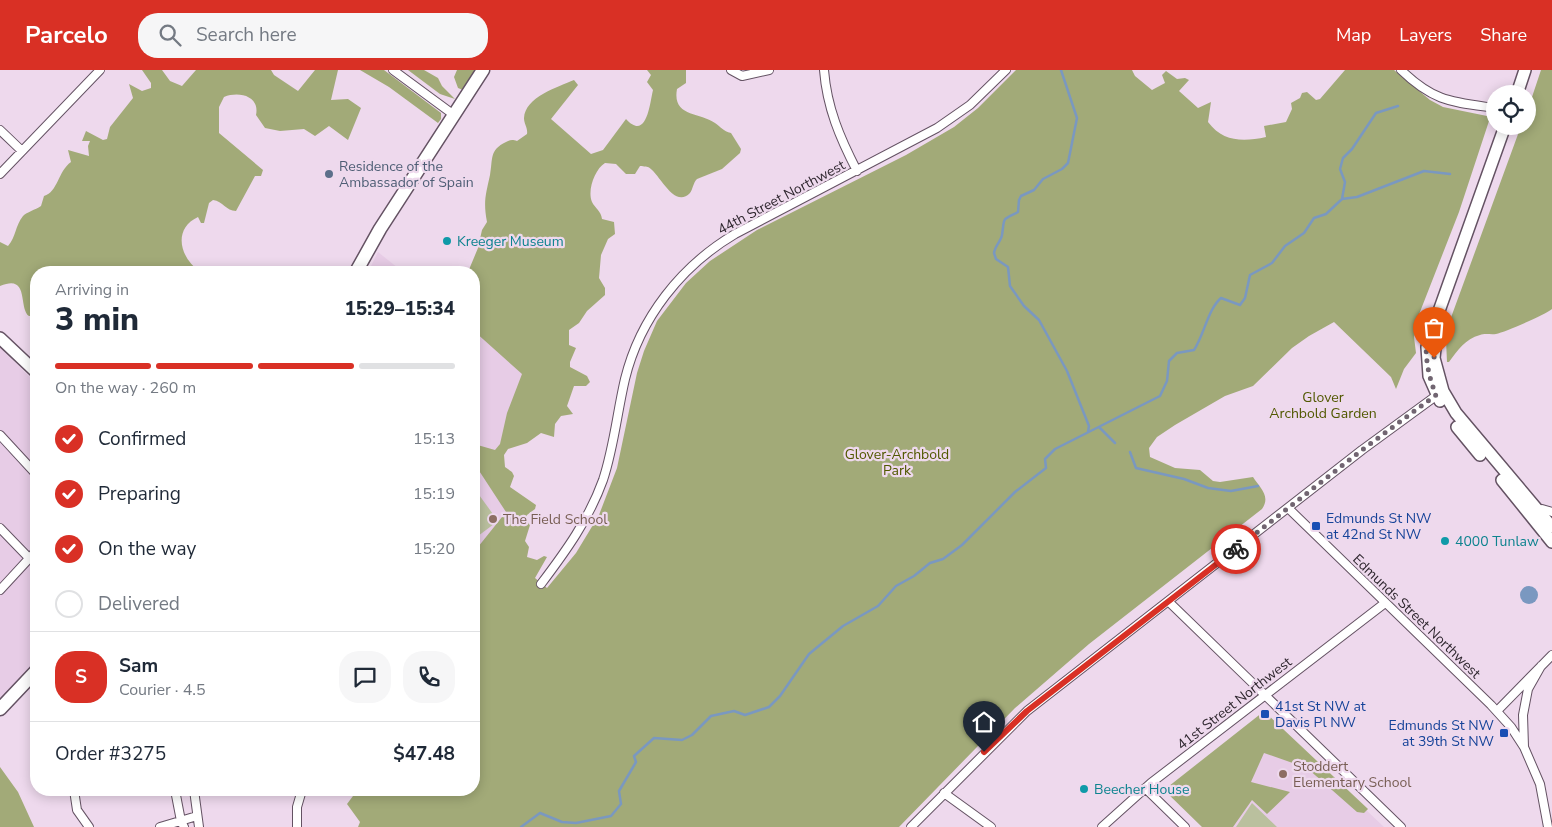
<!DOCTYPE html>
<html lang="en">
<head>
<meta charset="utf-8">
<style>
	body { margin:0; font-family:"Nunito Sans",sans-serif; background:#f6f6f7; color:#1f2937; height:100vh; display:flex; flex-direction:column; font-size:19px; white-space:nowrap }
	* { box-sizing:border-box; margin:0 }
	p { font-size:16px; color:#747a83 }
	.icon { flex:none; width:28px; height:28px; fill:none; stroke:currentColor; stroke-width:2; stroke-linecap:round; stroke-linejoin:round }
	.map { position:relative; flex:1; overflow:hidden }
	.drawer { position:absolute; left:30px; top:196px; width:450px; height:530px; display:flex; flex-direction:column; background:#fff; border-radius:20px; box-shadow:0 2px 12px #0003 }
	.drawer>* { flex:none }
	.buttons { position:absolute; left:1486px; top:15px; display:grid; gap:10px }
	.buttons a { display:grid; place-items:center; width:50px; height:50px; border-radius:50%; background:#fff; box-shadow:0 2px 12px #0003; font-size:25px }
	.pin { position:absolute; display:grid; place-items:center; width:42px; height:42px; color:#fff; margin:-51px -21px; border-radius:50% 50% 50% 0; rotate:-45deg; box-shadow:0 0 5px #0007 }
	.pin .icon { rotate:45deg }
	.courier { position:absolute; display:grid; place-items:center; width:50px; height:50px; margin:-25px; border:4px solid #d93025; border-radius:50%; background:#fff; color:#222; box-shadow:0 1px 6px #0007 }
	.overview em { font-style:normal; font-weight:800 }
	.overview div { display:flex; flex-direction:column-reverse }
	.overview { display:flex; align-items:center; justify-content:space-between; height:85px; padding:0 25px }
	h1 { font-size:32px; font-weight:800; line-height:38px }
	.bar { display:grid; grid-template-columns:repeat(4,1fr); gap:8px 5px; align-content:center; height:60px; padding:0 25px }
	.bar i { height:6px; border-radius:4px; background:#e0e1e3 }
	.bar .current { background:#d93025 }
	.bar p { grid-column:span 4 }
	.line { display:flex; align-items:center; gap:12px; padding:0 25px; border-top:1px solid #e0e1e3 }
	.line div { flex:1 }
	.round { display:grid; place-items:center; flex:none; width:52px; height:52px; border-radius:20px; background:#f6f6f7 }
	ol { padding:0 25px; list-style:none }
	li { display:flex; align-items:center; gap:15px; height:55px }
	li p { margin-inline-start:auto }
	li .icon { padding:5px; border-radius:50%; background:#d93025; color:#fff; stroke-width:4 }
	li:last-child { color:#747a83 }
	li i { width:28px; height:28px; border:2px solid #e0e1e3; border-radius:50% }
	header { display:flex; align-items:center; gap:30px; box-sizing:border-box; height:70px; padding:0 25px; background:#d93025; color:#fff }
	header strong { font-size:24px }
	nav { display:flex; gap:28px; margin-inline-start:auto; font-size:18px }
	.search { width:350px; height:45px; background:#f6f6f7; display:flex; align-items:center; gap:12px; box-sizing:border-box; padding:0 18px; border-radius:20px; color:#747a83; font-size:19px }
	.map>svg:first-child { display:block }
	.built { fill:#e7cce6 }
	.green { fill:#bac09e }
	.forest { fill:#a2aa78 }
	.water { fill:#7a98c0 }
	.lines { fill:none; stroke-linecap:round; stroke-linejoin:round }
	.stream { stroke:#7a98c0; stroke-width:2.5 }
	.street-casing { stroke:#645263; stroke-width:10 }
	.secondary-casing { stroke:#645263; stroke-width:14 }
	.primary-casing { stroke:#645263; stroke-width:15 }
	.street { stroke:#fff; stroke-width:8 }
	.secondary { stroke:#fff; stroke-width:11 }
	.primary { stroke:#fff; stroke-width:12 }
	.done { stroke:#716571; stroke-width:5; stroke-dasharray:0 9 }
	.route { stroke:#d93025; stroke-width:6 }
	.service-dot { fill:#5c6f8a; stroke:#eed9ed; stroke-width:2 }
	.culture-dot { fill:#0f9aa8; stroke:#eed9ed; stroke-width:2 }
	.education-dot { fill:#8d6e63; stroke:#eed9ed; stroke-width:2 }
	.transit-dot { fill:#1a4fb4; stroke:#eed9ed; stroke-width:2 }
	.labels { text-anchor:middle; stroke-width:4.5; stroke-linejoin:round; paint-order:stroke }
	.service-label { font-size:14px; fill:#4e5e75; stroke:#eed9ed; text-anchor:start }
	.street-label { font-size:14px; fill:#2e262e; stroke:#eed9ed }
	.culture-label { font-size:14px; fill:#0d838f; stroke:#eed9ed; text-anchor:start }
	.park-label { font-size:14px; fill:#515800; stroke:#eed9ed }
	.transit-label { font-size:14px; fill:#164399; stroke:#eed9ed; text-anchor:start }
	.education-label { font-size:14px; fill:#785e54; stroke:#eed9ed; text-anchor:start }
</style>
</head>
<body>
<header>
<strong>Parcelo</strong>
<div class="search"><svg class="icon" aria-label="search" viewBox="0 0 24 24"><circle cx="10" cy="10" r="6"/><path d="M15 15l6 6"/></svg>Search here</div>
<nav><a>Map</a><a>Layers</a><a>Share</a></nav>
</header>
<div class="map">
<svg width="1552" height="757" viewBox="0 0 1552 757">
	<rect width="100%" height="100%" fill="#eed9ed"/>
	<path class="built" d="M378,182l25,20h-35z
		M474,260l54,44 -34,88 37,115 -57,69z
		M0,278l36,35v280l-36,37z
		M1279,657l105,100h-182z"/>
	<path class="green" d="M474,418l24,33 -24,18z
		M1252,733l25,24h-41z"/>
	<path class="forest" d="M142,0h20l8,11 12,5 14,-16h75l3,5 24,16 17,-21h23l-7,30 17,-1 13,9 -13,32 -19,-14 -14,10 -11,-7 -24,2 -15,-3 -9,-13c4,-19 -17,-24 -32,-18l-5,10v26l44,37 -2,6h-6l-19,35c-10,0 -13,-10 -23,-11l-4,3 -5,20h-3l-3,-6c-26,12 -18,42 3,55h-165v40l-1,4h-6c-11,-8 1,-43 -29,-30v-44l8,4c8,-9 7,-20 15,-30 4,-4 12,-6 18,-10l3,-10c14,-4 14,-25 27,-34l-3,-12 21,6 -1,-10 2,-5h-8l4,-10 17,9 4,-1 3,-12 23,-29 -4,-14 13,7 9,-3v-5z
		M360,0h24l57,43v6l-3,4 -49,-36z
		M408,0h16l14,8 4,8 13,13 -15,-5z
		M457,0h20l-14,20 -5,-2 -4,-11z
		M647,0h39v13l-9,6c-5,28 22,23 38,34 6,4 8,8 16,10l10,16 -1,4 -18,16 -25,10c-4,4 -4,10 -7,14 -16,17 -31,-21 -42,-26 0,0 -7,-1 -8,-1l-5,8h-9l-10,-10 -11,-1c-10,6 -18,27 -13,39 3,6 9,9 10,17l12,3 1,12 -7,5 -7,16 -2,23 6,10v7l-18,16 -8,12 -10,7v15l7,3 -6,14v5l17,9 3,6 -4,4h-12l-7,20 6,8 -12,2 -6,8 -1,13 -13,-4 -14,10 -19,6 -4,6 1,12 7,5 2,4 -4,11 26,18 -1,4 -8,6 -1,5 4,5 -5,16 4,6 -2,10 10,3 7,-4 3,1 -12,21 12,10 29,-35 23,-38 18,-47 20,-95 7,-22 13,-30 29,-38 24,-22 47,-31 149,-75 48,-28 24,-19 38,-38h116l3,6 17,14 13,-7 -3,-8 4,-4 11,8 8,-1 4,2 -10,11 19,17 13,-6 -3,20c15,20 35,20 58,15l-2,-11 22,-4 6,-13 -1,-6 9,-5 2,-5 5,-1 9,8 4,-1 25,-29h49l36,30 13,7 44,9 2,5 -30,91 -41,105 -4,20 2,16 -12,16 -8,20 -5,-12 -57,-55 -25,14 -17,12 -39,38 -28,10 -50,29 -18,12 -8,11 1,9 25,11 25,2 13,11 7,1 33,-5c7,11 18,19 9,32l-173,135 -74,64 -116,119h-541l2,-5 -13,-18 6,-8 8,-5 113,-1v-238l32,-40 -32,-49v-19l21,6 5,-6 7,-31 15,-39 -48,-43v-59h-6l10,-24 4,-18 5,-8c-4,-21 -1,-28 3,-47 3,-16 -1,-25 16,-33 4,-2 6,-3 11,-1l10,-7c1,-6 -3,-10 -3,-16 1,-21 34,-31 50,-38l4,5 -27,34 40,35 12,-4 23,-31c21,23 24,-17 27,-29l-6,-8 4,-7z
		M1541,0h11v239c-7,6 -47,23 -56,25 -5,1 -11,-1 -16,1 -15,4 -22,15 -31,27h-2l-1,-22 3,-17 72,-197h7v-17z
		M1263,642l3,1 102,96 -4,4 -7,-1 -50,-44 -43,-15 -13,29 39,10 -23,22 -15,-14 -19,27h-31l-38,-37z
		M0,697l18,25 16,35h-34z"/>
	<path class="water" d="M1520 525a9 9 0 1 1 18 0a9 9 0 1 1-18 0Z"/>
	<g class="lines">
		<path class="stream" d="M1061,0l16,48 -9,45 -6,6 -19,10 -9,11 -13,6 -2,4 -1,12c-17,9 -13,4 -16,23 -1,6 -7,11 -8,18l2,6 12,8 2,19 14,20 15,14 28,51 22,55 -1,6
			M1342,129l3,-17 -5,-13 3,-11 9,-9 24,-36 22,-7
			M1099,357l16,16
			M1130,382l6,16 48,11 24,9 23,3 27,-5
			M521,757l19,-14 22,9 14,1 35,-7 10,-12 -2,-13 17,-29 -2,-6 20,-18 28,2 10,-5 19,-19 23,-5 11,4 24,-8 11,-11 29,-42 34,-28 35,-20 18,-20 18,-10 16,-13 13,-4 19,-14 53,-53 31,-24 -1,-9 10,-10 105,-53 7,-15 2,-20 8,-8 17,-3c10,-15 14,-41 27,-52l19,7 5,-7 5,-23 22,-12 13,-17 19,-13 10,-15 12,-4 16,-15 15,-2 67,-26 26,3"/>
		<g class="street-casing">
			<path id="street" d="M393,0l61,45
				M731,0l11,6 27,-6
				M824,0c3,38 16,68 33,101
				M1401,0c33,32 51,32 94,38
				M0,60l22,21
				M0,104l100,-104
				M0,365l36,39
				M1288,438l203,197 20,22 13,20
				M1535,441l7,-2 10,3
				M0,458l29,30
				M541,514c25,-33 48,-65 62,-104 11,-33 14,-67 22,-101 15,-61 56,-113 110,-145l202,-106 33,-23 36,-35
				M0,520l36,-39
				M1169,532l232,225
				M1541,596l-13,23 -5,26 1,32 16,37 8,43
				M1497,641l55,-56
				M1145,718l40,39
				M74,720l3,20 12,17
				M175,720l6,31 3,6
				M194,720l5,37
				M944,723l47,34
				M160,757l37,-11
				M297,757v-20l5,-17
				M911,757l116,-116 335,-261 78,-57
				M1102,757l49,-44 234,-180"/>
		</g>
		<g class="secondary-casing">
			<path id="secondary" d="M1517,24l8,-24
				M1505,56l-66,185 -5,47 9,33 13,22 96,114
				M0,268l36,34
				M1427,277l2,29 11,25
				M1457,357l23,28
				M1502,410l50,62"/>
		</g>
		<g class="primary-casing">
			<path id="primary" d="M356,202l24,-43 103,-159
				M0,639l36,-38"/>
		</g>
		<use href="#street" class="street"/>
		<use href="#secondary" class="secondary"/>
		<use href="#primary" class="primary"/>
	</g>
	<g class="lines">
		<path class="done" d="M1236,479l126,-99 74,-55c-10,-24 -17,-63 3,-84l-5,47"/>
		<path class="route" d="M984,682l43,-41 209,-162"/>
	</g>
	<circle class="service-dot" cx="329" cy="104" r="5"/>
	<g class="culture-dot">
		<circle cx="447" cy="171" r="5"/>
		<circle cx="1445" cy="471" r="5"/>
		<circle cx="1084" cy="719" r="5"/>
	</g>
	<g class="education-dot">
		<circle cx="493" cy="449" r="5"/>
		<circle cx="1283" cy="704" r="5"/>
	</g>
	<g class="transit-dot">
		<rect x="1311" y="451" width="10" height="10" rx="2.5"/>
		<rect x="1260" y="639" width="10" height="10" rx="2.5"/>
		<rect x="1499" y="658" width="10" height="10" rx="2.5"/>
	</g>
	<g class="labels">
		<g class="service-label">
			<text x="339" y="101">Residence of the<tspan x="339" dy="16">Ambassador of Spain</tspan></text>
		</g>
		<g class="street-label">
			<text transform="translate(781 127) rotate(-28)" y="5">44th Street Northwest</text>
			<text transform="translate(1417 546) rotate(44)" y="5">Edmunds Street Northwest</text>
			<text transform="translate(1234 633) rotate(-38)" y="5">41st Street Northwest</text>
		</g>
		<g class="culture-label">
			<text x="457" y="176">Kreeger Museum</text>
			<text x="1455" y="476">4000 Tunlaw</text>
			<text x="1094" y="724">Beecher House</text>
		</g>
		<g class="park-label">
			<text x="1323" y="332">Glover<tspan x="1323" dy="16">Archbold Garden</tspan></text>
			<text x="897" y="389">Glover-Archbold<tspan x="897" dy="16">Park</tspan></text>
		</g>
		<g class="transit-label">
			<text x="1326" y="453">Edmunds St NW<tspan x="1326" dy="16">at 42nd St NW</tspan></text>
			<text x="1275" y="641">41st St NW at<tspan x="1275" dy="16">Davis Pl NW</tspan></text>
			<text x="1494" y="660" text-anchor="end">Edmunds St NW<tspan x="1494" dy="16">at 39th St NW</tspan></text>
		</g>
		<g class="education-label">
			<text x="503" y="454">The Field School</text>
			<text x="1293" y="701">Stoddert<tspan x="1293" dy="16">Elementary School</tspan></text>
		</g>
	</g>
</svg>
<div class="buttons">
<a><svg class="icon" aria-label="locate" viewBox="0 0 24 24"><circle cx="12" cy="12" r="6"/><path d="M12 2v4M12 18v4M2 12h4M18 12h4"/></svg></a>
</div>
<div class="pin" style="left:1434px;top:288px;background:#ea580c"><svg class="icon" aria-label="bag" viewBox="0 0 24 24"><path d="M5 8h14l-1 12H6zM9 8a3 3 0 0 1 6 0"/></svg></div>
<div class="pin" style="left:984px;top:682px;background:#1f2937"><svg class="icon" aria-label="home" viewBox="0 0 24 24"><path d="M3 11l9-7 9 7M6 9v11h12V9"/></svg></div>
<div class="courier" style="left:1236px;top:479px"><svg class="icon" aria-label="bike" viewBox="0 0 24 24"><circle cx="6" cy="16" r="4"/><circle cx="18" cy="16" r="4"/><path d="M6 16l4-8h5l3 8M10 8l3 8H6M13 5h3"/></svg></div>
<section class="drawer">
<div class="overview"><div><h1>3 min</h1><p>Arriving in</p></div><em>15:29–15:34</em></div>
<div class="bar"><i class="current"></i><i class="current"></i><i class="current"></i><i></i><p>On the way · 260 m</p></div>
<ol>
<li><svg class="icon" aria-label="check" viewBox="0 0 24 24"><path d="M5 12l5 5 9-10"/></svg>Confirmed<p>15:13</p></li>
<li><svg class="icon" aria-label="check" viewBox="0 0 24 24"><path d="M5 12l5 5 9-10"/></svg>Preparing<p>15:19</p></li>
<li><svg class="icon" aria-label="check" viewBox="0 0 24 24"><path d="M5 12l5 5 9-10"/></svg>On the way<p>15:20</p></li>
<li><i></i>Delivered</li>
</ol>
<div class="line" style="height:90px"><b class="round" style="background:#d93025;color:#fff">S</b><div><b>Sam</b><p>Courier · 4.5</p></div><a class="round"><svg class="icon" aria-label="chat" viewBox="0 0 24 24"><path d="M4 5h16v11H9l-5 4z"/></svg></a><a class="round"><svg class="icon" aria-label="phone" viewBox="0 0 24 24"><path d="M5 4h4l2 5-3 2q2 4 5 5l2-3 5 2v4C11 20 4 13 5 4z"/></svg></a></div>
<div class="line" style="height:65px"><div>Order #3275</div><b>$47.48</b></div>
</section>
</div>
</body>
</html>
